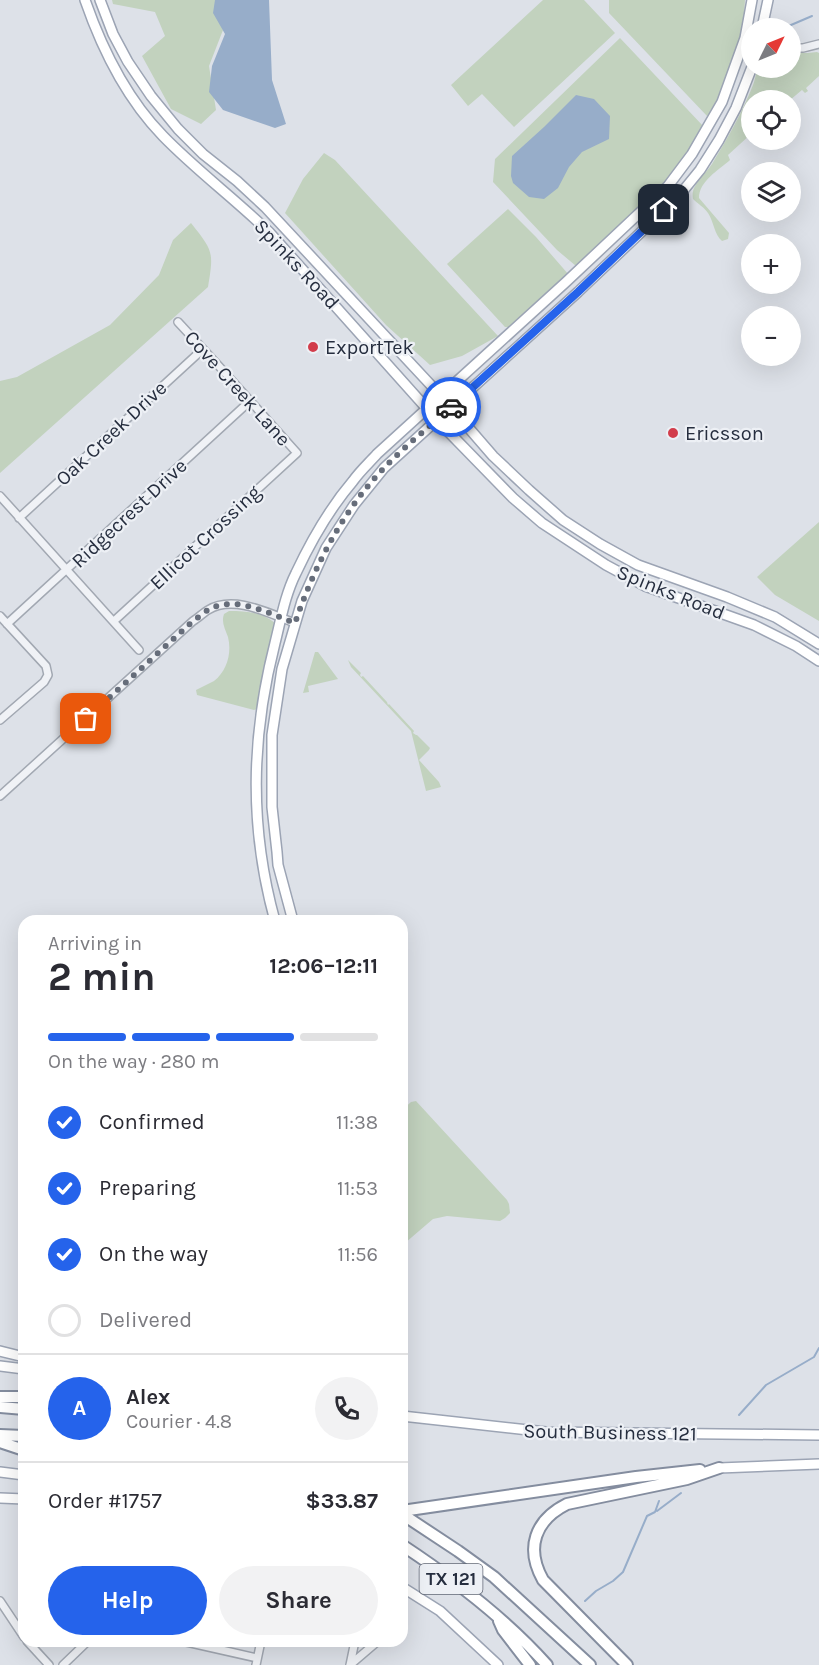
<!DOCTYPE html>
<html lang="en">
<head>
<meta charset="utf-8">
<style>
	body { margin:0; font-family:Karla,sans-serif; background:#f2f2f3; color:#2b2b33; height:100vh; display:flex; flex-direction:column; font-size:22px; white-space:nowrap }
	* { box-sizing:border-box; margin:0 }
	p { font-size:20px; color:#7c7c81 }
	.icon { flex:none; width:33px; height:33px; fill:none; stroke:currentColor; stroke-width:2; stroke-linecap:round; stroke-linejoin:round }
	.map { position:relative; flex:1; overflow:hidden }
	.sheet { position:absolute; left:18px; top:915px; width:390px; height:732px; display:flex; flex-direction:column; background:#fff; border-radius:18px; box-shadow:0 6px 24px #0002 }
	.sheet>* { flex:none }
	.needle { width:39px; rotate:47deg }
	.tools { position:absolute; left:741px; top:18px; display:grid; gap:12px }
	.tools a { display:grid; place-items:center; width:60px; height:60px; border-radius:50%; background:#fff; box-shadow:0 6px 24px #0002; font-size:30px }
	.pin { position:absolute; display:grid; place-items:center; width:51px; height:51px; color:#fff; margin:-26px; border-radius:12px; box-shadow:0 3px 9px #0006 }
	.courier { position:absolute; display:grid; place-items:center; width:60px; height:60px; margin:-30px; border:4px solid #2563eb; border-radius:50%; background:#fff; color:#222; box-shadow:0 2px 8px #0007 }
	.headline em { font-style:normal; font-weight:700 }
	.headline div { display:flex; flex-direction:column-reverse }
	.headline { display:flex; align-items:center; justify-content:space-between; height:102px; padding:0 30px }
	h1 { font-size:39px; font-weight:700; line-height:45px }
	.bar { display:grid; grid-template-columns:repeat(4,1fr); gap:9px 6px; align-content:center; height:72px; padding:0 30px }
	.bar i { height:8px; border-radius:4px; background:#e1e1e2 }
	.bar .selected { background:#2563eb }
	.bar p { grid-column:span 4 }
	.line { display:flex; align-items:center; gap:15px; padding:0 30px; border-top:2px solid #e1e1e2 }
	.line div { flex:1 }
	.round { display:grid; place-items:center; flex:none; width:63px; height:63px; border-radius:32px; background:#f2f2f3 }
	ol { padding:0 30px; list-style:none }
	li { display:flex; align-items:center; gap:18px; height:66px }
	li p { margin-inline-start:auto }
	li .icon { padding:6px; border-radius:50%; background:#2563eb; color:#fff; stroke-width:4 }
	li:last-child { color:#7c7c81 }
	li i { width:33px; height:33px; border:3px solid #e1e1e2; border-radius:50% }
	.button { display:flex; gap:12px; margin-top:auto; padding:12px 30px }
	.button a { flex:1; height:69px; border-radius:36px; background:#2563eb; color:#fff; font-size:24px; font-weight:700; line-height:69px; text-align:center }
	.button a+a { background:#f2f2f3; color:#2b2b33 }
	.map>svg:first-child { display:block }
	.green { fill:#c2d2be }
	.water { fill:#97adc9 }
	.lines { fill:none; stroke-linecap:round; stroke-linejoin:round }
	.stream { stroke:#97adc9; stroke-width:2 }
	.minor-casing { stroke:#a2a8b2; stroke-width:10 }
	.major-casing { stroke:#9ca4b4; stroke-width:12 }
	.highway-casing { stroke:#848d9f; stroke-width:14 }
	.minor { stroke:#f0f2f6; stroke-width:7 }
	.major { stroke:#fff; stroke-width:9 }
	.highway { stroke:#fff; stroke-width:10 }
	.done { stroke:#666d7a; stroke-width:6; stroke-dasharray:0 10.8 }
	.route { stroke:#2563eb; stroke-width:8 }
	.poi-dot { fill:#d23d4b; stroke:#edf0f5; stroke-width:2 }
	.labels { text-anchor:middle; stroke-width:4.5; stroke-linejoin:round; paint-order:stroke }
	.shield { fill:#edf0f5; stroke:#626876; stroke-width:1.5 }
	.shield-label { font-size:18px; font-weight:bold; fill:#262e3f }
	.street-label { font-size:20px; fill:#262e3f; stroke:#edf0f5 }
	.poi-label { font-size:20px; fill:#262e3f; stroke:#edf0f5; text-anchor:start }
</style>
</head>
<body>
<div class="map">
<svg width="819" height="1665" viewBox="0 0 819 1665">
	<rect width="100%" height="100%" fill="#dde1e8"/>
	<path class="green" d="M112,0h103l8,30 -14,36 7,44 -15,14 -30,-15 -29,-53 23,-20 -10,-24 -42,-8z
		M543,0h41l31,33 -101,94 -32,-33 -14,12 -17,-21z
		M609,0h136l-1,15h-1l2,9 -27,82 -11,10 -98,-103z
		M620,38l84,89 -17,31 -33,36 -78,72 -19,-16 -64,-68 2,-23z
		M817,52l2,1v23l-13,12 2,3 -3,2 -3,-3 -12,10h-38l-1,34 -23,21 2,5c-11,10 -31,21 -31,38l30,35 -1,6 -6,2c-8,-7 -8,-19 -14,-28 -4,-6 -10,-9 -15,-14 -3,-14 12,-24 19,-35 15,-25 30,-51 41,-79 2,-5 3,-12 5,-17h32l1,-15h17z
		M324,153l11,7 163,176 -36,20 -32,9 -44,-40 -101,-112 18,-34z
		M508,209l28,28 33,38 -60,52h-4l-58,-63z
		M191,223c22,28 23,28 17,64l-208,186v-92l17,-4 93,-52 49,-50 14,-35z
		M819,522v99l-44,-26 -18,-18z
		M229,611c17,0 33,1 46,12v7l-18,79 -3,1 -57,-15 -1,-5c6,-3 12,-6 18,-9 13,-10 18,-28 14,-44 -3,-8 -7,-15 -4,-23z
		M315,652h3l20,27 -30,7 1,6 -6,1z
		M348,660l13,13 -1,2 1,2 2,-1 24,26 1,3 1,-1 25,27 -1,2 3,2h1l13,13 -1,2 -10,10 20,22 2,5 -15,4 -15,-60 -60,-64z
		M416,1101l91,99 2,4 1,9 -5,5 -5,3 -53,-5 -14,3 -28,24 -3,-1v-132l9,-8z"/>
	<path class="water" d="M215,0h54l3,80 14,44 -11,4 -52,-18 -14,-18 3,-26 13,-32 -12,-21z
		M576,95l18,4 16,17 -1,23 -27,13 -13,15 -11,21 -14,11 -15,-2 -16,-14 -2,-7 1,-20 32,-29z"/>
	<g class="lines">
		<path class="stream" d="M784,28l28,-12
			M739,1415l27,-30 48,-28 5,-9
			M657,1511l24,-18
			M585,1601l11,-10 17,-10 10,-9 24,-56 8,-4 4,-11"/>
		<g class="minor-casing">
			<path id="minor" d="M790,48h13l16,-4
				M0,496l139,154
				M19,518l184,-169
				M0,616l46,50 2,9 -4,7 -44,38
				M114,621l183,-168 -80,-89 -39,-42
				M7,624l243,-223
				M0,796l193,-175c5,-3 10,-8 15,-11 26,-16 62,4 87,13
				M0,1601l24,36
				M27,1641l22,24
				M182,1641l75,17
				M63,1665l25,-24
				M256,1665l5,-24
				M350,1665l28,-24
				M350,1665l5,-24"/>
		</g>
		<g class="major-casing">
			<path id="major" d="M85,0c17,49 41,98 78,136 33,34 72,63 106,96l168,188 76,78 29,25 64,42 39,21 109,39 42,21 23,15
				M100,0l13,34 15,28 23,34 27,33 25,25 34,27 28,26 176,189 52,60 36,34 34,30 37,24 38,21 89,32 48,20 44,27
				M762,28l6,-28
				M275,921c-26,-94 -24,-184 0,-278 6,-24 10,-48 21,-70 15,-32 34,-65 57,-92 7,-10 16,-18 24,-27l189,-172 102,-96 24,-32 30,-52 23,-64 7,-38
				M293,921l-15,-56 -1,-13 -5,-45v-72l10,-66 20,-68 24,-53 28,-43 30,-37 194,-176 100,-95 22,-27 19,-30 17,-32 16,-41
				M0,1351l24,6
				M0,1366l24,3
				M402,1416l144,16 273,3
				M719,1468l100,-4
				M0,1472l24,3
				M0,1498l24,1
				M402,1587l38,24 58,54"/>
		</g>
		<g class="highway-casing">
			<path id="highway" d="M0,1397h24
				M0,1407l24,2
				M0,1435l24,1
				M0,1442l24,8
				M402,1511l234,-34 64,-7
				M402,1514l56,37 36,26 96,88
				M402,1545c53,35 103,73 145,120
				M499,1621l4,9 27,35
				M627,1665l-84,-85c-18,-32 -8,-60 24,-76l120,-25 32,-11"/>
		</g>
		<use href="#minor" class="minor"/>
		<use href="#major" class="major"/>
		<use href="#highway" class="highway"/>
	</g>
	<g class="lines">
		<path class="done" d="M86,719l107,-98c5,-3 10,-8 15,-11 26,-16 62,4 87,13 19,-56 47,-111 88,-154 21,-22 46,-42 68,-62"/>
		<path class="route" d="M451,407l127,-115 86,-82"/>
	</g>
	<g class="poi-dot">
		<circle cx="313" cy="347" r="6"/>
		<circle cx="673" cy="433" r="6"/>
	</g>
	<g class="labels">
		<rect class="shield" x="419.5" y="1564" width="63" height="30" rx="4.5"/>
		<g class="shield-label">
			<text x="451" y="1585">TX 121</text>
		</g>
		<g class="street-label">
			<text transform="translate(297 264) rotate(47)" y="7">Spinks Road</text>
			<text transform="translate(238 388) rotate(48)" y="7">Cove Creek Lane</text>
			<text transform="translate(111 433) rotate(-43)" y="7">Oak Creek Drive</text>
			<text transform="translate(129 513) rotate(-43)" y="7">Ridgecrest Drive</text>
			<text transform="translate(205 537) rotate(-43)" y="7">Ellicot Crossing</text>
			<text transform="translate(671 592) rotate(22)" y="7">Spinks Road</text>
			<text transform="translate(610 1432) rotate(1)" y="7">South Business 121</text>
		</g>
		<g class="poi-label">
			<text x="325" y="354">ExportTek</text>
			<text x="685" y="440">Ericsson</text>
		</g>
	</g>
</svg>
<div class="tools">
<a><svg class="needle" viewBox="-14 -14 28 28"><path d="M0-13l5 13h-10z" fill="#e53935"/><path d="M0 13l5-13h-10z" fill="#7c7c81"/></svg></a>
<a><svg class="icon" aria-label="locate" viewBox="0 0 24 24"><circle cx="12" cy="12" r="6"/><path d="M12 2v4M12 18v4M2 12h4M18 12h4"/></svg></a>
<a><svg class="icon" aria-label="layers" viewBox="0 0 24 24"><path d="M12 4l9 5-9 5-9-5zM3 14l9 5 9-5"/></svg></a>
<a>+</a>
<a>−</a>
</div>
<div class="pin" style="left:86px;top:719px;background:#ea580c"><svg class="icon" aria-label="bag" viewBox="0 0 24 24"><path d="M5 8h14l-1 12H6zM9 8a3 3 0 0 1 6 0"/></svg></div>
<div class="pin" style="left:664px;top:210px;background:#1f2937"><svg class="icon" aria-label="home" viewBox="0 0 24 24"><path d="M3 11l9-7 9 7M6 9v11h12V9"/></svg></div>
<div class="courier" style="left:451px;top:407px"><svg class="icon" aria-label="car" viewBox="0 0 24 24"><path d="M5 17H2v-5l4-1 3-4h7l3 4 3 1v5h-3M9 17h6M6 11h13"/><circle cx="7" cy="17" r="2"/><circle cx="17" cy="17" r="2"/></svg></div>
<section class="sheet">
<div class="headline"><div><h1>2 min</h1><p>Arriving in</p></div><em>12:06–12:11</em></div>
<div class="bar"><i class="selected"></i><i class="selected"></i><i class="selected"></i><i></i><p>On the way · 280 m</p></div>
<ol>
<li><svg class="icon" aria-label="check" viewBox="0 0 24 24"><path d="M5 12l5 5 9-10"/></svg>Confirmed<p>11:38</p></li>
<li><svg class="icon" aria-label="check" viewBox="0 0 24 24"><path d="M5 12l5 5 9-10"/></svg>Preparing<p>11:53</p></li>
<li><svg class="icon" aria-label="check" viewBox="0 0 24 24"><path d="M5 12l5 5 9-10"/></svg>On the way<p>11:56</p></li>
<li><i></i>Delivered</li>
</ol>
<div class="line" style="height:108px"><b class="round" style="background:#2563eb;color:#fff">A</b><div><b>Alex</b><p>Courier · 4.8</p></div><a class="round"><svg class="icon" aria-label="phone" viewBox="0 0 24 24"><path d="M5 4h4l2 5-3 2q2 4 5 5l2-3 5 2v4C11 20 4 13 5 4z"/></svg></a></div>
<div class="line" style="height:78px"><div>Order #1757</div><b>$33.87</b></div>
<div class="button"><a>Help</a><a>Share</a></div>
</section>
</div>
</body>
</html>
